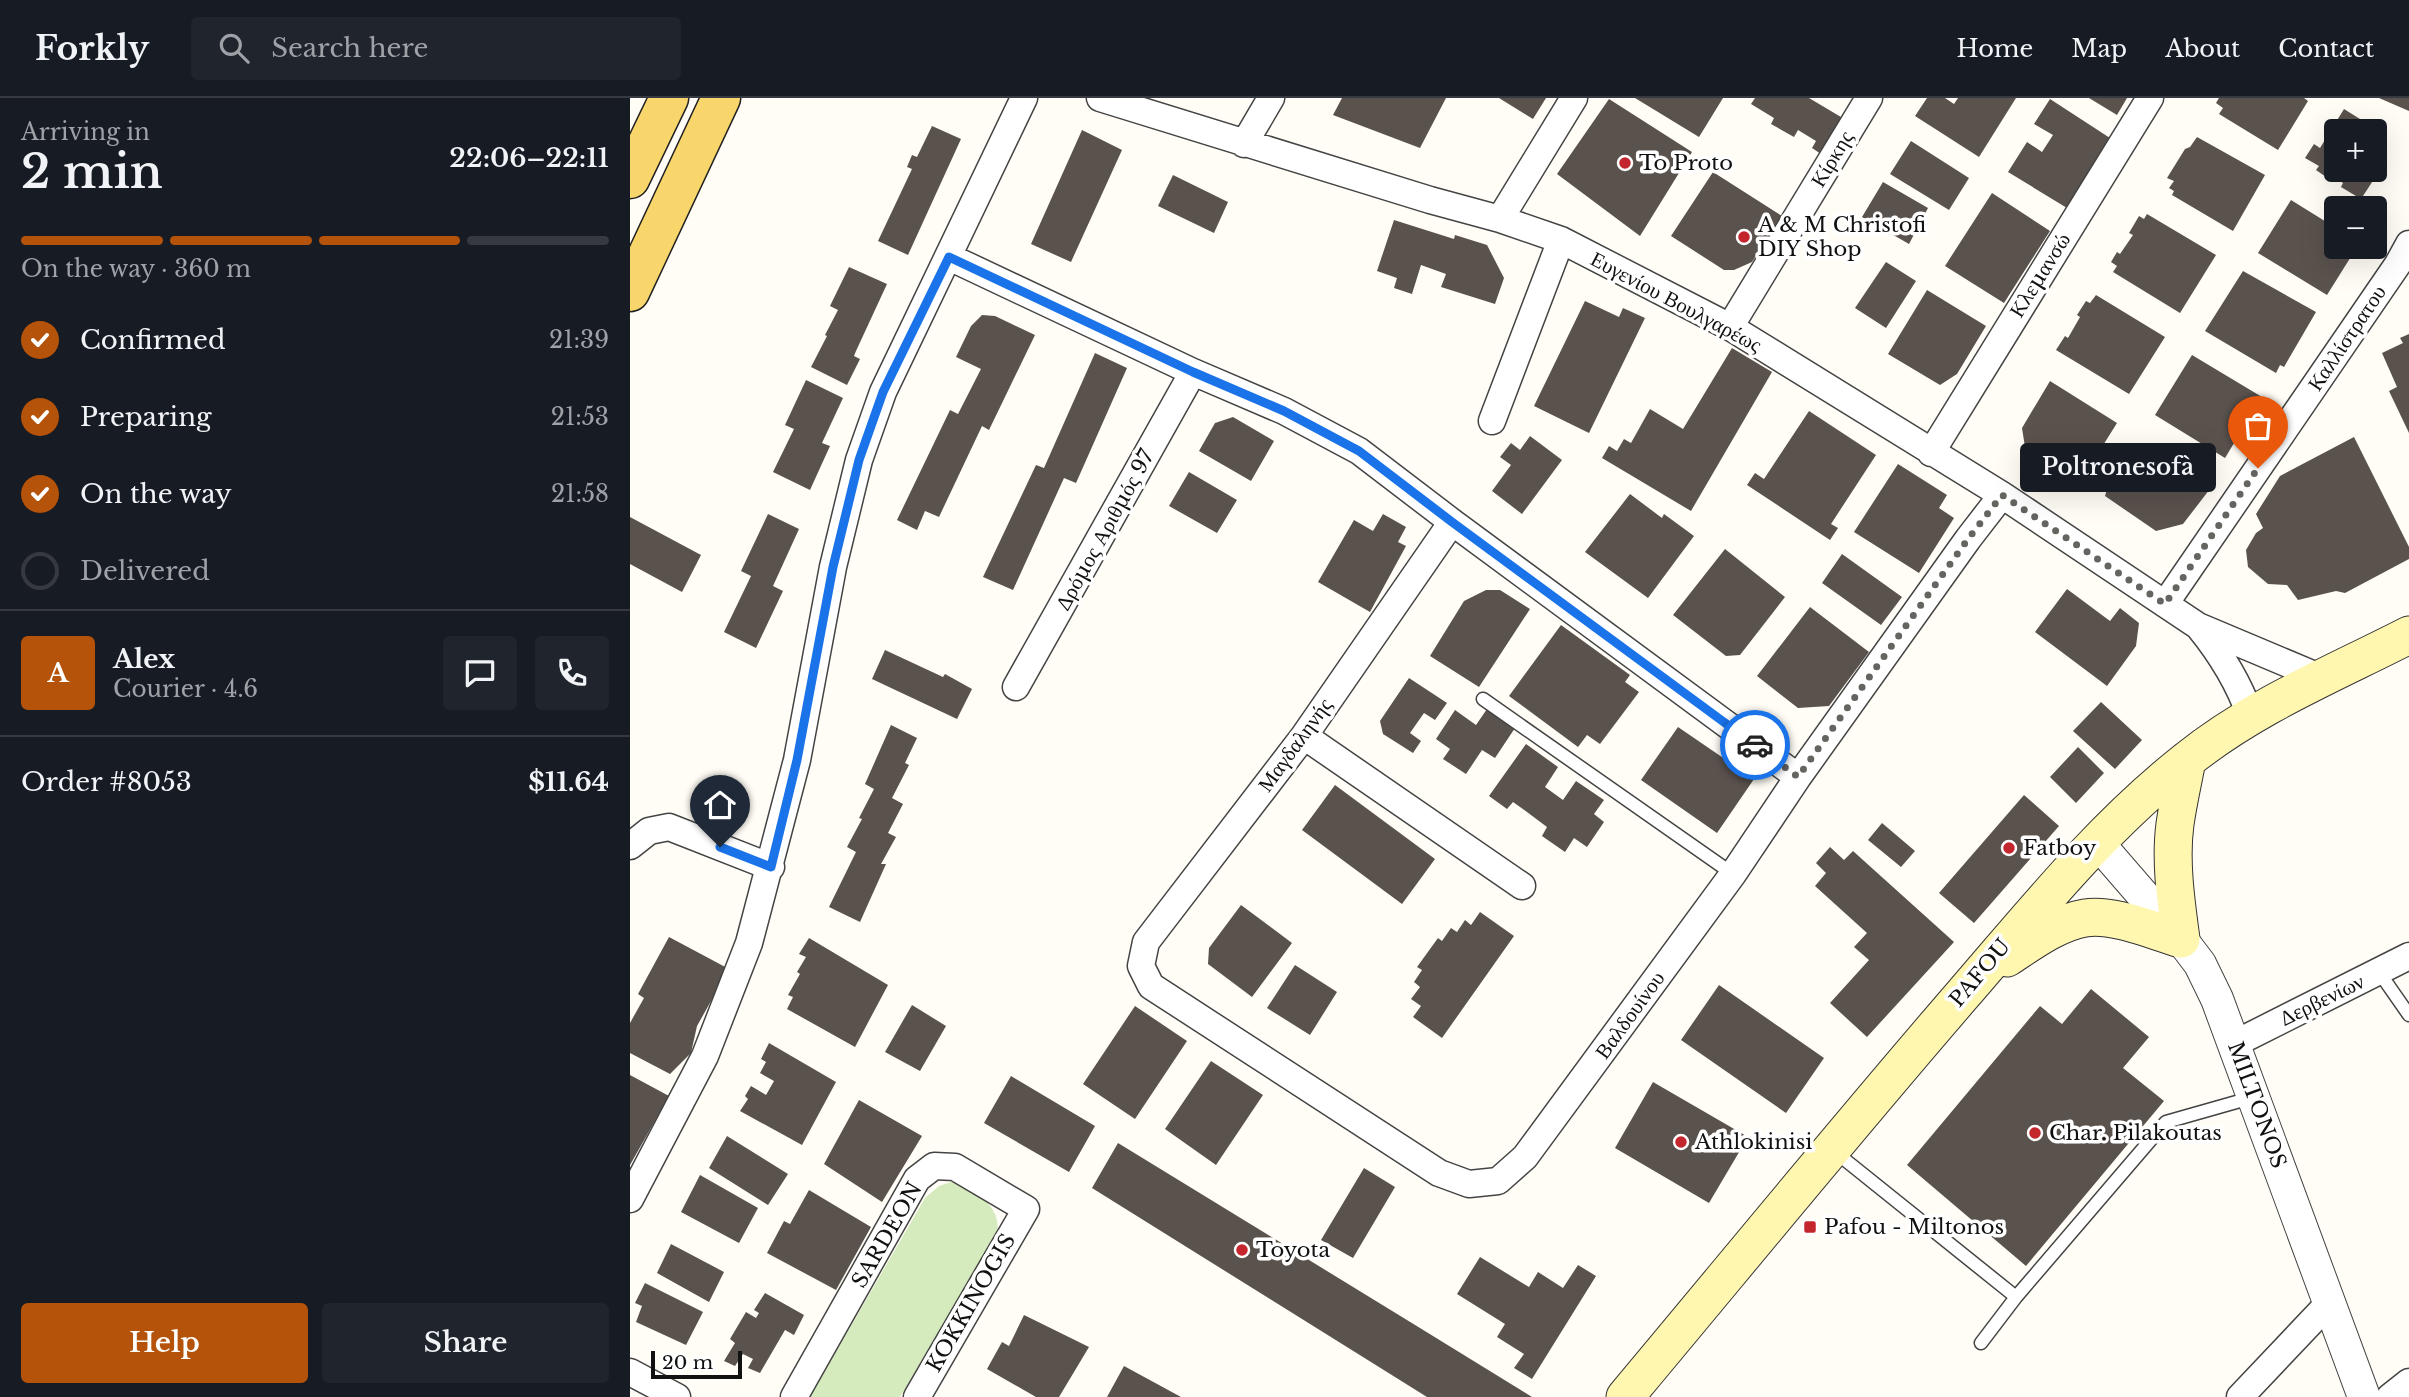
<!DOCTYPE html>
<html lang="en">
<head>
<meta charset="utf-8">
<style>
	body { margin:0; font-family:"Libre Baskerville",serif; background:#20242c; color:#f1f3f6; height:100vh; display:flex; flex-direction:column; font-size:26px; white-space:nowrap }
	* { box-sizing:border-box; margin:0 }
	p { font-size:23px; color:#9ea1a6 }
	.icon { flex:none; width:38px; height:38px; fill:none; stroke:currentColor; stroke-width:2; stroke-linecap:round; stroke-linejoin:round }
	.map { position:relative; flex:1; overflow:hidden }
	.drawer { display:flex; flex-direction:column; background:#171b24; width:630px }
	.drawer>* { flex:none }
	.fabs { position:absolute; left:1694px; top:21px; display:grid; gap:14px }
	.fabs a { display:grid; place-items:center; width:63px; height:63px; border-radius:7px; background:#171b24; box-shadow:0 7px 28px #0002; font-size:35px }
	.scale { position:absolute; left:21px; bottom:18px; width:91px; box-sizing:border-box; padding-left:7px; border:4px solid #111; border-top:0; font-size:19px; line-height:24px; white-space:nowrap; color:#111; -webkit-text-stroke:5px #fff; paint-order:stroke }
	.pin { position:absolute; display:grid; place-items:center; width:60px; height:60px; color:#fff; margin:-72px -30px; border-radius:50% 50% 50% 0; rotate:-45deg; box-shadow:0 0 7px #0007 }
	.pin .icon { rotate:45deg }
	.courier { position:absolute; display:grid; place-items:center; width:70px; height:70px; margin:-35px; border:5px solid #1a73e8; border-radius:50%; background:#fff; color:#222; box-shadow:0 2px 9px #0007 }
	.bubble { position:absolute; height:49px; border-radius:7px; background:#171b24; box-shadow:0 7px 28px #0002; font-size:23px; font-weight:600; line-height:49px; text-align:center }
	.head em { font-style:normal; font-weight:600 }
	.head div { display:flex; flex-direction:column-reverse }
	.head { display:flex; align-items:center; justify-content:space-between; height:119px; padding:0 21px }
	h1 { font-size:46px; font-weight:600; line-height:52px }
	.bar { display:grid; grid-template-columns:repeat(4,1fr); gap:10px 7px; align-content:center; height:84px; padding:0 21px }
	.bar i { height:9px; border-radius:5px; background:#363941 }
	.bar .active { background:#b45309 }
	.bar p { grid-column:span 4 }
	.line { display:flex; align-items:center; gap:18px; padding:0 21px; border-top:2px solid #363941 }
	.line div { flex:1 }
	.round { display:grid; place-items:center; flex:none; width:74px; height:74px; border-radius:7px; background:#20242c }
	ol { padding:0 21px; list-style:none }
	li { display:flex; align-items:center; gap:21px; height:77px }
	li p { margin-inline-start:auto }
	li .icon { padding:7px; border-radius:50%; background:#b45309; color:#fff; stroke-width:4 }
	li:last-child { color:#9ea1a6 }
	li i { width:38px; height:38px; border:4px solid #363941; border-radius:50% }
	.primary-button { display:flex; gap:14px; margin-top:auto; padding:14px 21px }
	.primary-button a { flex:1; height:80px; border-radius:7px; background:#b45309; color:#fff; font-size:28px; font-weight:600; line-height:80px; text-align:center }
	.primary-button a+a { background:#20242c; color:#f1f3f6 }
	header { display:flex; align-items:center; gap:42px; box-sizing:border-box; height:98px; padding:0 35px; background:#171b24; border-bottom:2px solid #363941 }
	header strong { font-size:33px }
	nav { display:flex; gap:38px; margin-inline-start:auto; font-size:24px }
	.search { width:490px; height:63px; background:#20242c; display:flex; align-items:center; gap:18px; box-sizing:border-box; padding:0 24px; border-radius:7px; color:#9ea1a6; font-size:26px }
	main { display:flex; flex:1; min-height:0 }
	.map>svg:first-child { display:block }
	.green { fill:#d5ebbd }
	.building { fill:#5a524d }
	.lines { fill:none; stroke-linecap:round; stroke-linejoin:round }
	.service-casing { stroke:#444; stroke-width:15 }
	.minor-casing { stroke:#444; stroke-width:29 }
	.tertiary-casing { stroke:#444; stroke-width:34 }
	.secondary-casing { stroke:#333; stroke-width:39 }
	.primary-casing { stroke:#222; stroke-width:41 }
	.service { stroke:#fff; stroke-width:12 }
	.minor { stroke:#fff; stroke-width:26 }
	.tertiary { stroke:#fff; stroke-width:32 }
	.secondary { stroke:#fff6b0; stroke-width:37 }
	.primary { stroke:#f9d66b; stroke-width:38 }
	.done { stroke:#646461; stroke-width:7; stroke-dasharray:0 12.6 }
	.route { stroke:#1a73e8; stroke-width:9 }
	.poi-dot { fill:#c4262e; stroke:#fff; stroke-width:2.5 }
	.labels { text-anchor:middle; stroke-width:7; stroke-linejoin:round; paint-order:stroke }
	.street-label { font-size:21px; fill:#111; stroke:#fff }
	.poi-label { font-size:21px; fill:#111; stroke:#fff; text-anchor:start }
</style>
</head>
<body>
<header>
<strong>Forkly</strong>
<div class="search"><svg class="icon" aria-label="search" viewBox="0 0 24 24"><circle cx="10" cy="10" r="6"/><path d="M15 15l6 6"/></svg>Search here</div>
<nav><a>Home</a><a>Map</a><a>About</a><a>Contact</a></nav>
</header>
<main>
<section class="drawer">
<div class="head"><div><h1>2 min</h1><p>Arriving in</p></div><em>22:06–22:11</em></div>
<div class="bar"><i class="active"></i><i class="active"></i><i class="active"></i><i></i><p>On the way · 360 m</p></div>
<ol>
<li><svg class="icon" aria-label="check" viewBox="0 0 24 24"><path d="M5 12l5 5 9-10"/></svg>Confirmed<p>21:39</p></li>
<li><svg class="icon" aria-label="check" viewBox="0 0 24 24"><path d="M5 12l5 5 9-10"/></svg>Preparing<p>21:53</p></li>
<li><svg class="icon" aria-label="check" viewBox="0 0 24 24"><path d="M5 12l5 5 9-10"/></svg>On the way<p>21:58</p></li>
<li><i></i>Delivered</li>
</ol>
<div class="line" style="height:126px"><b class="round" style="background:#b45309;color:#fff">A</b><div><b>Alex</b><p>Courier · 4.6</p></div><a class="round"><svg class="icon" aria-label="chat" viewBox="0 0 24 24"><path d="M4 5h16v11H9l-5 4z"/></svg></a><a class="round"><svg class="icon" aria-label="phone" viewBox="0 0 24 24"><path d="M5 4h4l2 5-3 2q2 4 5 5l2-3 5 2v4C11 20 4 13 5 4z"/></svg></a></div>
<div class="line" style="height:91px"><div>Order #8053</div><b>$11.64</b></div>
<div class="primary-button"><a>Help</a><a>Share</a></div>
</section>
<div class="map">
<svg width="1779" height="1299" viewBox="0 0 1779 1299">
	<rect width="100%" height="100%" fill="#fffdf5"/>
	<path class="green" d="M321,1084c24,5 54,28 45,54l-96,161h-90l115,-199 14,-12z"/>
	<path class="building" d="M712,0h104l-26,50 -87,-33z
		M869,0h47l-13,21z
		M1005,0h88l-24,39z
		M1125,0h54l37,22 -22,36 -12,-8 4,-7 -18,-11 -4,7 -23,-13 3,-6 -23,-14z
		M1297,0h18l9,6 4,-6h58l-37,59 -64,-41z
		M1459,0h38l-10,17z
		M1589,0h85l4,3 -30,49 -59,-36 4,-6 -7,-5z
		M1749,0h30v13z
		M979,1l83,53 -52,84 -83,-62z
		M1420,1l60,39 -43,70 -59,-36 19,-30 15,10 11,-17 -19,-11z
		M1714,11l40,25 -9,15v-18h-39v39h39v-3l5,3 -19,29 -20,-12 2,-4 -12,-8 -2,4 -13,-9 3,-4 -14,-8 9,-14 6,4z
		M302,28l29,13 -53,116 -30,-14 34,-72 -5,-2 5,-12 5,2z
		M452,32l40,20 -51,112 -40,-18z
		M1567,39l68,38 -32,56 -61,-36 2,-4 -5,-3 5,-7 -7,-3 18,-29 5,-2z
		M1281,43l58,37 -20,32 -59,-36z
		M1083,74l69,44 -30,46 -18,8h-10l-53,-34z
		M543,77l55,27 -14,31 -56,-27z
		M1253,84l45,26 -19,36 -47,-27z
		M1362,95l58,38 -46,72 -59,-37z
		M1661,102l45,28v19h21l-30,48 -69,-42z
		M1517,116l69,41 -36,58 -67,-41 4,-6 -6,-4 6,-10 3,2 13,-19 -4,-2 10,-17 5,3z
		M764,122l60,19 1,-4 32,10 17,33 -9,26 -54,-17 5,-13 -25,-9 -9,29 -18,-6 3,-10 -20,-7z
		M1256,164l30,19 -30,47 -31,-20z
		M219,169l38,17 -31,67 -2,5 6,3 -13,26 -36,-18 16,-31 -2,-1 13,-25 -8,-4z
		M1613,173l73,41 -32,55 -4,-2 -4,8 -71,-42z
		M1297,192l59,36 -29,48 -17,11 -52,-31z
		M1466,197l69,42 -36,57 -73,-44 9,-14 3,2 12,-21 -3,-2 9,-14 4,2z
		M955,203l34,16 4,-9 22,10 -56,115 -55,-27z
		M352,217l13,1 40,19 -46,95 -7,-4 -43,91 -14,-6 -8,19 -20,-10 53,-110 8,4 23,-45 -25,-12 15,-31z
		M1779,236v99l-20,-42 8,-4 -15,-34 21,-10 -3,-5z
		M1102,250l40,24 -81,139 -89,-53 7,-12 8,5 7,-12 7,4 19,-34 33,20z
		M465,255l32,15 -51,115 -12,-5 -51,112 -30,-13 53,-112 8,3z
		M1562,257l70,42 -37,61 -70,-43z
		M176,282l37,18 -21,45 8,3 -20,44 -37,-18 21,-43 -9,-4z
		M1420,283l67,42 -37,59 -55,-35 -3,-19z
		M1179,313l67,44 -45,69 7,4 -8,12 -83,-55 8,-12 9,6z
		M603,319l41,24 -23,40 -52,-30 16,-28z
		M900,338l32,24 -40,54 -30,-23 19,-26 -11,-8 11,-14 9,7z
		M1724,339l55,110v12l-64,34 -9,-2 -38,9 -11,-15 -19,-1 -20,-17 -2,-17 10,-17 7,-5 -7,-14 24,-38z
		M1555,357l27,15 1,15 -30,39 -27,7 -51,-35 5,-17 13,-14z
		M1268,366l49,31 -8,13 15,10 -35,55 -65,-41z
		M559,374l48,28 -20,33 -48,-27z
		M1000,396l32,24 2,-4 30,22 -46,62 -63,-46z
		M138,416l31,15 -26,57 10,5 -27,57 -32,-16 27,-56 -10,-5z
		M753,416l23,13 -8,15 8,4 -36,66 -52,-30 36,-62 19,11z
		M0,419l71,38 -19,37 -52,-28z
		M1095,451l60,48 -45,58 -14,1 -53,-41z
		M1212,456l60,43 -21,28 -59,-42z
		M1437,491l43,32 10,-13 19,15 -3,23 -29,40 -72,-54z
		M856,492h14l30,19 -51,78 -49,-31 34,-55z
		M1180,509l59,45 -40,54 -31,2 -41,-32z
		M931,527l69,50 -5,7 14,10 -39,52 -13,-9 -9,12 -69,-51z
		M255,552l58,27 2,-3 27,15 -15,30 -85,-40z
		M779,580l38,25 -12,17 -11,-7 -14,20 11,8 -8,12 -30,-19 -3,-13z
		M1471,604l41,38 -27,29 -42,-38z
		M857,611l28,19 -20,30 -13,-8 -16,24 -23,-15 7,-10 -14,-10 19,-29 21,15z
		M261,627l26,13 -12,25 4,2 -17,33 11,6 -15,29 8,4 -15,27h5l-26,58 -31,-15 27,-55 -9,-5 15,-28 -3,-1 15,-29 -9,-5z
		M1048,629l76,52 -37,54 -76,-53z
		M896,646l32,23 -13,20 18,13 13,-19 28,19 -10,14 10,8 -17,25 -13,-9 -9,14 -23,-16 5,-9 -20,-15 -14,-10 -6,7 -18,-13z
		M1448,649l26,26 -28,30 -26,-26z
		M705,687l100,74 -33,45 -100,-74z
		M1394,697l35,31 -85,97 -35,-30z
		M1252,725l33,28 -14,16 -33,-27z
		M1200,749l14,13 9,-9 101,91 -87,95 -37,-34 39,-43 -15,-13 13,-14 -52,-47 11,-13 -10,-10z
		M611,807l51,38 -40,54 -44,-33 1,-16z
		M850,814l34,24 -72,102 -29,-21 8,-11 -10,-7 9,-12 -6,-5 8,-12 -5,-3 21,-29 4,3 9,-13 6,4 8,-12 6,5z
		M39,839l60,32 -32,57 -6,27 -21,21 -40,-21v-30l14,-25 -6,-4z
		M179,840l79,47 -33,62 -68,-38 6,-12 -5,-2 12,-21 -3,-2 9,-15 -7,-3z
		M665,867l42,27 -27,43 -43,-27z
		M1089,887l105,73 -38,55 -105,-73z
		M1461,891l58,48 -26,31 41,33 -138,165 -119,-101 133,-159 22,18z
		M282,907l34,21 -26,45 -35,-19z
		M505,908l52,35 -52,78 -52,-35z
		M139,945l67,39 -34,63 -62,-34 8,-12 -3,-3 6,-10 15,9 8,-14 -14,-8 6,-11 -5,-3z
		M581,963l52,34 -47,70 -51,-36z
		M0,977l39,21 -39,69z
		M381,978l84,50 -26,46 -85,-49z
		M1023,984l95,55 -39,66 -94,-55z
		M229,1002l63,36 -40,66 -58,-38z
		M97,1038l61,38 -20,31 -59,-37z
		M488,1045l302,185 112,69h-105l-335,-209z
		M734,1070l31,19 -42,71 -32,-18z
		M70,1077l58,33 -19,35 -58,-31z
		M179,1092l62,37 -35,63 -69,-37 17,-32 6,3z
		M41,1146l53,28 -15,30 -52,-29z
		M850,1159l49,30 9,-15 25,16 15,-23 18,11 -64,103 -18,-11 10,-14 -27,-17 8,-13 -48,-30z
		M15,1185l58,29 -17,33 -50,-23 6,-16 -7,-3z
		M135,1195l39,22 -10,20 -9,-5 -25,43 -12,-5 5,-9 -10,-5 -8,12 -11,-5 11,-18 -5,-4 16,-27 10,6 3,-5 -5,-3z
		M394,1217l65,32 -30,50h-23l-49,-28 15,-27 7,4z
		M494,1268l57,31h-74z"/>
	<g class="lines">
		<g class="service-casing">
			<path id="service" d="M853,601l250,175
				M1749,874l30,43
				M1204,1053l182,146
				M1351,1245l35,-46 150,-175 88,-25"/>
		</g>
		<g class="minor-casing">
			<path id="minor" d="M470,0l330,102 70,19 61,21 169,87 272,168 196,131 126,53
				M614,46l27,-46
				M870,121l74,-121
				M319,159l244,115 91,39 75,40 93,71 346,255
				M1100,229l139,-229
				M862,323l69,-181
				M1301,355l219,-355
				M822,424l-148,214 -158,206 -5,24 10,20 288,187 30,11 29,-3 27,-24 208,-283 65,-97 170,-238 34,-44
				M1535,506l233,-340 11,-20
				M1569,529c22,27 39,54 51,88
				M386,589l177,-315
				M674,638l218,150
				M0,748l19,-15 20,-4 102,40
				M1604,946l175,-88
				M0,1101l75,-143 44,-113 48,-183 36,-193 26,-107 24,-68 141,-294
				M0,1274l47,25
				M164,1299l123,-218 17,-13 21,1 71,42 -109,188
				M1610,1299l90,-95
				M1760,1299l19,-15"/>
		</g>
		<g class="tertiary-casing">
			<path id="tertiary" d="M1467,744l84,97 19,25 17,35 147,398"/>
		</g>
		<g class="secondary-casing">
			<path id="secondary" d="M1377,860c23,-15 49,-35 78,-40 27,-5 69,13 96,21 -5,-37 -11,-78 -6,-115 3,-21 8,-43 12,-64
				M995,1299c113,-135 224,-271 339,-404 70,-81 138,-166 223,-233 67,-54 146,-86 222,-125"/>
		</g>
		<g class="primary-casing">
			<path id="primary" d="M0,81l39,-81
				M0,194l91,-194"/>
		</g>
		<use href="#service" class="service"/>
		<use href="#minor" class="minor"/>
		<use href="#tertiary" class="tertiary"/>
		<use href="#secondary" class="secondary"/>
		<use href="#primary" class="primary"/>
	</g>
	<g class="lines">
		<path class="done" d="M1125,647l43,32 170,-238 34,-44 163,109 93,-136"/>
		<path class="route" d="M90,749l51,20 26,-107 36,-193 26,-107 24,-68 66,-135 244,115 91,39 75,40 93,71 303,223"/>
	</g>
	<g class="poi-dot">
		<circle cx="995" cy="65" r="7"/>
		<circle cx="1114" cy="139" r="7"/>
		<circle cx="1379" cy="750" r="7"/>
		<circle cx="1405" cy="1035" r="7"/>
		<circle cx="1051" cy="1044" r="7"/>
		<rect x="1173" y="1122" width="14" height="14" rx="3.5"/>
		<circle cx="612" cy="1152" r="7"/>
	</g>
	<g class="labels">
		<g class="street-label">
			<text transform="translate(1202 61) rotate(-59)" y="7">Κίρκης</text>
			<text transform="translate(1410 177) rotate(-58)" y="7">Κλεμανσώ</text>
			<text transform="translate(1046 204) rotate(28)" y="7">Ευγενίου Βουλγαρέως</text>
			<text transform="translate(1717 240) rotate(-56)" y="7">Καλλίστρατου</text>
			<text transform="translate(475 432) rotate(-61)" y="7">Δρόμος Αριθμός 97</text>
			<text transform="translate(665 647) rotate(-54)" y="7">Μαγδαληνής</text>
			<text transform="translate(1350 875) rotate(-50)" y="7">PAFOU</text>
			<text transform="translate(1692 902) rotate(-26)" y="7">Δερβενίων</text>
			<text transform="translate(1000 917) rotate(-54)" y="7">Βαλδουίνου</text>
			<text transform="translate(1627 1007) rotate(70)" y="7">MILTONOS</text>
			<text transform="translate(257 1137) rotate(-60)" y="7">SARDEON</text>
			<text transform="translate(341 1205) rotate(-60)" y="7">KOKKINOGIS</text>
		</g>
		<g class="poi-label">
			<text x="1009" y="72">To Proto</text>
			<text x="1128" y="134">A &amp; M Christofi<tspan x="1128" dy="24">DIY Shop</tspan></text>
			<text x="1393" y="757">Fatboy</text>
			<text x="1419" y="1042">Char. Pilakoutas</text>
			<text x="1065" y="1051">Athlokinisi</text>
			<text x="1194" y="1136">Pafou - Miltonos</text>
			<text x="626" y="1159">Toyota</text>
		</g>
	</g>
</svg>
<div class="fabs">
<a>+</a>
<a>−</a>
</div>
<div class="scale">20 m</div>
<div class="pin" style="left:1628px;top:370px;background:#ea580c"><svg class="icon" aria-label="bag" viewBox="0 0 24 24"><path d="M5 8h14l-1 12H6zM9 8a3 3 0 0 1 6 0"/></svg></div>
<div class="pin" style="left:90px;top:749px;background:#1f2937"><svg class="icon" aria-label="home" viewBox="0 0 24 24"><path d="M3 11l9-7 9 7M6 9v11h12V9"/></svg></div>
<div class="courier" style="left:1125px;top:647px"><svg class="icon" aria-label="car" viewBox="0 0 24 24"><path d="M5 17H2v-5l4-1 3-4h7l3 4 3 1v5h-3M9 17h6M6 11h13"/><circle cx="7" cy="17" r="2"/><circle cx="17" cy="17" r="2"/></svg></div>
<div class="bubble" style="left:1390px;top:345px;width:196px">Poltronesofà</div>
</div>
</main>
</body>
</html>
